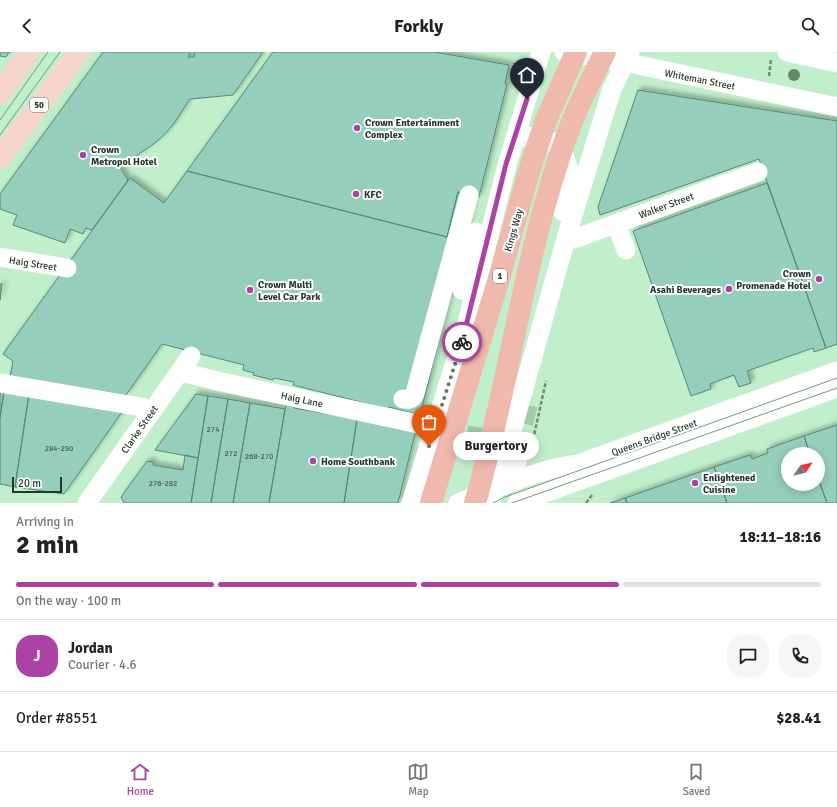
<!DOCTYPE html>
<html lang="en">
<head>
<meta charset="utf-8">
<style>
	body { margin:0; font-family:Signika,sans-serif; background:#f6f6f6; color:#222; height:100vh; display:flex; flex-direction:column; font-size:15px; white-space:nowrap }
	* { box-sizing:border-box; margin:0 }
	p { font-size:13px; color:#767676 }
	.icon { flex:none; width:22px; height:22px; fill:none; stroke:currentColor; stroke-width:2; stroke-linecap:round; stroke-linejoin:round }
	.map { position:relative; height:451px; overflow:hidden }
	.drawer { display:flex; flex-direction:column; background:#fff; flex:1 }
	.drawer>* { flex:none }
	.needle { width:26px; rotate:56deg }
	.tools { position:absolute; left:781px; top:395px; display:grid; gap:8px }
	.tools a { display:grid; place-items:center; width:44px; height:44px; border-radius:50%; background:#fff; box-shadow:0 2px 10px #0003; font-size:20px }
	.scale { position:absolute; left:12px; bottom:10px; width:50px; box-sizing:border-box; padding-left:4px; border:2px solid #27382b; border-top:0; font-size:11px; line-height:14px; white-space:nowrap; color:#27382b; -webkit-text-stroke:3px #fff; paint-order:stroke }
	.pin { position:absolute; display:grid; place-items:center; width:34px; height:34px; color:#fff; margin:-41px -17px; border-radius:50% 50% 50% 0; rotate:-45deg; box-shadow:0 0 4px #0007 }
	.pin .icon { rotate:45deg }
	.courier { position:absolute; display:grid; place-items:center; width:40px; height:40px; margin:-20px; border:3px solid #ac43a4; border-radius:50%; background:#fff; color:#222; box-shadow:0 1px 5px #0007 }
	.bubble { position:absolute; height:28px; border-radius:14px; background:#fff; box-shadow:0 2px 10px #0003; font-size:13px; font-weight:700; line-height:28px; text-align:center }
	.head em { font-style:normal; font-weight:700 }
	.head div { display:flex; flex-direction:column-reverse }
	.head { display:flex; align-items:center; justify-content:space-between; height:68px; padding:0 16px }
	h1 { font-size:26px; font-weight:700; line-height:30px }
	.bar { display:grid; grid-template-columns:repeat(4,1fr); gap:6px 4px; align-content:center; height:48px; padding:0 16px }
	.bar i { height:5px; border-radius:3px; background:#e0e0e0 }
	.bar .selected { background:#ac43a4 }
	.bar p { grid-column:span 4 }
	.line { display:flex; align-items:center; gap:10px; padding:0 16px; border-top:1px solid #e0e0e0 }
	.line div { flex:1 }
	.round { display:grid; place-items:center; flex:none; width:42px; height:42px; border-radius:16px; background:#f6f6f6 }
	header { display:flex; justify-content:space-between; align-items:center; height:52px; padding:0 16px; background:#fff; font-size:18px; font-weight:700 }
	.dock { display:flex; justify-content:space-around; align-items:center; height:56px; border-top:1px solid #e0e0e0; background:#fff; font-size:11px; color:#767676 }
	.dock a { display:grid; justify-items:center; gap:2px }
	.dock .selected { color:#ac43a4 }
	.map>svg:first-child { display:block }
	.building { fill:#95cfbb; stroke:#528a78; filter:url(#shadow) }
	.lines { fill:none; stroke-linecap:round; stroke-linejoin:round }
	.minor-tunnel { stroke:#a3caab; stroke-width:19; stroke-dasharray:19 10; stroke-linecap:butt }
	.path { stroke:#6f8d76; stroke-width:2.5; stroke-dasharray:4 2; stroke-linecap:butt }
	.minor { stroke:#fff; stroke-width:19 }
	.major { stroke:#f6d5ce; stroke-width:22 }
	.highway { stroke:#f0b9ae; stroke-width:22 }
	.tram { stroke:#78987f; stroke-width:1 }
	.tree { fill:#62896c }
	.done { stroke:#5d7863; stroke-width:4; stroke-dasharray:0 7.2 }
	.route { stroke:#ac43a4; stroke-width:5 }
	.poi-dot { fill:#ac43a4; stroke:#fff; stroke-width:1.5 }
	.labels { text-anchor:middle; stroke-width:4; stroke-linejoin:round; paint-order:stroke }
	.number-label { font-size:8px; fill:#425e4f }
	.shield { fill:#fff; stroke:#68746b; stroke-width:1 }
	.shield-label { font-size:9px; font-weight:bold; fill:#27382b }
	.street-label { font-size:10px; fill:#27382b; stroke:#fff }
	.poi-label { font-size:10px; font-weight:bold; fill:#27382b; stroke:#fff; text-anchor:start }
</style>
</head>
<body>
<header><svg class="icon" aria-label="back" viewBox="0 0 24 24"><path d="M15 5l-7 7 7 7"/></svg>Forkly<svg class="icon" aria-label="search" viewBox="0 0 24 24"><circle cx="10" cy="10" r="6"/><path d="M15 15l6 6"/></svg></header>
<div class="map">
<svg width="837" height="451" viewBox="0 0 837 451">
	<defs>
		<filter id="shadow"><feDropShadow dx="3.5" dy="-3.5" stdDeviation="2" flood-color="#0004"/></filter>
	</defs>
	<rect width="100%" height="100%" fill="#c2efcb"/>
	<path class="building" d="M0,0h9l-3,5 -6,-1z
		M103,0h87l-2,5h6l1,-5h68l-30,43 -42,4 -2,1 -14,22 -9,11 -11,10 -35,24 8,13 -36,50 -6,-2 -3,6 -13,-5 -5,14 -52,-18 4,-10 -17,-6v-15z
		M273,0h161l75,13 -4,19h2l-28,113 -21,-5 -11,45 -260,-66z
		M638,38l199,31v223l-11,4 -67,-189 -159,56 -2,-8z
		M187,119l260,66 11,-45 17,4 -55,219 -31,-8 -1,2 -95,-24 1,-3 -20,-4 -1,2 -20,-5 1,-2 -11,-3 1,-5 -82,-21 -36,51 -116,-18 3,-16 -10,-7 127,-176 34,25z
		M767,131l59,165 -12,4 -1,-4 -66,23 4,12 -12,4 -5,-12 -24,9 1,5 -20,7 -58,-165z
		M0,232h2l-2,16z
		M0,338l4,1 -4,27z
		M4,339l25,3 -14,93 -15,-3v-66z
		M29,342l95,15 -60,85 -49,-7z
		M196,342l12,2 -10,62 -43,-8z
		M208,344l20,3 -17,104h-20z
		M228,347l22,4 -17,100h-22z
		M250,351l35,6 -16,94h-36z
		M286,352l9,2 -1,2 63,11 -13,84h-75z
		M357,367l59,10 -18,74h-54z
		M837,373v78h-10l-9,-25v-24h-8l-6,-18z
		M804,384l6,18h-22v30h30v-6l9,25h-100l-13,-36 36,-12 2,4 16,-6 -1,-4z
		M185,403l13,3 -7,45h-67l-3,-6 26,-36 6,1v3l30,5z
		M714,415l13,36h-100l-2,-5z
		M625,446l2,5h-17z"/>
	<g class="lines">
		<path class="minor-tunnel" d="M438,377l41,8 27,4
			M519,400v-9l10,-42"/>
		<path class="path" d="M769,24l2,-17
			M512,30l2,-19
			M533,388l13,-59
			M586,451l6,-8"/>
		<path class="minor" d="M564,0l60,10 213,45
			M787,0l50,11
			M525,85c27,-4 43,14 44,40 0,11 -4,23 -7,34
			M616,172l10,26
			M574,187l184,-67
			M0,205l67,11
			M462,238l14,-58
			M181,320l41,10 201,43
			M0,331l142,24 10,5
			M403,347c6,1 10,0 12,-6l54,-198
			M512,431l7,-31
			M87,451l104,-147
			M411,451l54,-173 42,-165 34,-113
			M458,451c39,-14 79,-34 120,-39l259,-93
			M490,451l7,-19 72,-256 43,-139 18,-37
			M517,451l320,-115"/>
		<path class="major" d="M0,42l29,-42
			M0,106l79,-106"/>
		<path class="highway" d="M431,451l69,-228 29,-104 17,-51 30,-68
			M475,451c35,-122 49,-251 93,-371 10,-27 24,-54 37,-80"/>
		<path class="tram" d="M0,68l48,-68
			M0,83l60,-83
			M493,451l12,-6 332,-119
			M512,451l325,-115"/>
	</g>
	<circle class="tree" cx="794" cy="23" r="6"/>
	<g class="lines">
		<path class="done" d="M429,394l33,-104"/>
		<path class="route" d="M462,290l44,-178 21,-65"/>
	</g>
	<g class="poi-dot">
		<circle cx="357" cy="76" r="4"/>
		<circle cx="83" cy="103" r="4"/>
		<circle cx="356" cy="142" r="4"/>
		<circle cx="819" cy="227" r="4"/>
		<circle cx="729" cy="237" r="4"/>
		<circle cx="250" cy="238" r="4"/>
		<circle cx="313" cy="409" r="4"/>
		<circle cx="695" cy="431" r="4"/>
	</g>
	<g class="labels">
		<g class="number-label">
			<text x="213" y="380">274</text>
			<text x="59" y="399">284-290</text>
			<text x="231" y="404">272</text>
			<text x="259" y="407">268-270</text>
			<text x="163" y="434">276-282</text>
		</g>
		<g class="shield">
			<rect x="30" y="46" width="18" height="14" rx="3"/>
			<rect x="493" y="217" width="14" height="14" rx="3"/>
		</g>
		<g class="shield-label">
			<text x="39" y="56">50</text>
			<text x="500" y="227">1</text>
		</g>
		<g class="street-label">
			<text transform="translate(700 27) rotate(11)" y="4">Whiteman Street</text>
			<text transform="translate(666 153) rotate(-20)" y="4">Walker Street</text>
			<text transform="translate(513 178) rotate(-74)" y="4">Kings Way</text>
			<text transform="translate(33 211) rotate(9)" y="4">Haig Street</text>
			<text transform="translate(302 347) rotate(12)" y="4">Haig Lane</text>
			<text transform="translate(139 377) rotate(-55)" y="4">Clarke Street</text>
			<text transform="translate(654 385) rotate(-20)" y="4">Queens Bridge Street</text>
		</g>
		<g class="poi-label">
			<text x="365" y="74">Crown Entertainment<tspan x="365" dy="12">Complex</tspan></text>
			<text x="91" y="101">Crown<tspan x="91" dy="12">Metropol Hotel</tspan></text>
			<text x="364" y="146">KFC</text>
			<text x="811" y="225" text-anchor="end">Crown<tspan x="811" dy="12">Promenade Hotel</tspan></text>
			<text x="258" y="236">Crown Multi<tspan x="258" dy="12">Level Car Park</tspan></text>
			<text x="721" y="241" text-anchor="end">Asahi Beverages</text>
			<text x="321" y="413">Home Southbank</text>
			<text x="703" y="429">Enlightened<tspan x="703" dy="12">Cuisine</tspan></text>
		</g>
	</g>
</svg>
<div class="tools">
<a><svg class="needle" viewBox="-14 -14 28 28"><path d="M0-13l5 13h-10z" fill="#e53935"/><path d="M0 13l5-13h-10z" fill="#767676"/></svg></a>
</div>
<div class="scale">20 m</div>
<div class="pin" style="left:429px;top:394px;background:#ea580c"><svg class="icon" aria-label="bag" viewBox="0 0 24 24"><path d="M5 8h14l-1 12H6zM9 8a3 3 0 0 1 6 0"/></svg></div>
<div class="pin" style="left:527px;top:47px;background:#1f2937"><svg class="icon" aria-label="home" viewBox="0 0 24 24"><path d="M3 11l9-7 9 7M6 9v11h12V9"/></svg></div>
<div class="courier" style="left:462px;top:290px"><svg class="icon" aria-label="bike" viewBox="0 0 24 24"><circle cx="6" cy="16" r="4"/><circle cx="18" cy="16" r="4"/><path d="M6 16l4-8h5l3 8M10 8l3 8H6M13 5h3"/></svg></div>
<div class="bubble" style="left:453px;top:380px;width:86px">Burgertory</div>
</div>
<section class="drawer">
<div class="head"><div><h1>2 min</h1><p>Arriving in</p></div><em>18:11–18:16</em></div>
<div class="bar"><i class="selected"></i><i class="selected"></i><i class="selected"></i><i></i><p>On the way · 100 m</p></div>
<div class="line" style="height:72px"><b class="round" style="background:#ac43a4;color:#fff">J</b><div><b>Jordan</b><p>Courier · 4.6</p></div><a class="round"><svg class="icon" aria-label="chat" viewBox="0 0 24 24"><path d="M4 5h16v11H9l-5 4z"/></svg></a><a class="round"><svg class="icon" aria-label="phone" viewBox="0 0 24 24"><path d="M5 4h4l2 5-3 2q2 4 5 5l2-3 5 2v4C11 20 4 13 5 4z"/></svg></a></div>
<div class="line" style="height:52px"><div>Order #8551</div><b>$28.41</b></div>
</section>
<nav class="dock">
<a class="selected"><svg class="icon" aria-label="home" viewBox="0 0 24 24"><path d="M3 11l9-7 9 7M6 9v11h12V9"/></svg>Home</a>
<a><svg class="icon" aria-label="map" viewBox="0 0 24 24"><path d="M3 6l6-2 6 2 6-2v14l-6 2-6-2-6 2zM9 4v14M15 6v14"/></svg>Map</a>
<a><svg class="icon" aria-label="saved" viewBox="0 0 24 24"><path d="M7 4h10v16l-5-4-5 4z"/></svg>Saved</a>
</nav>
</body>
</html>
